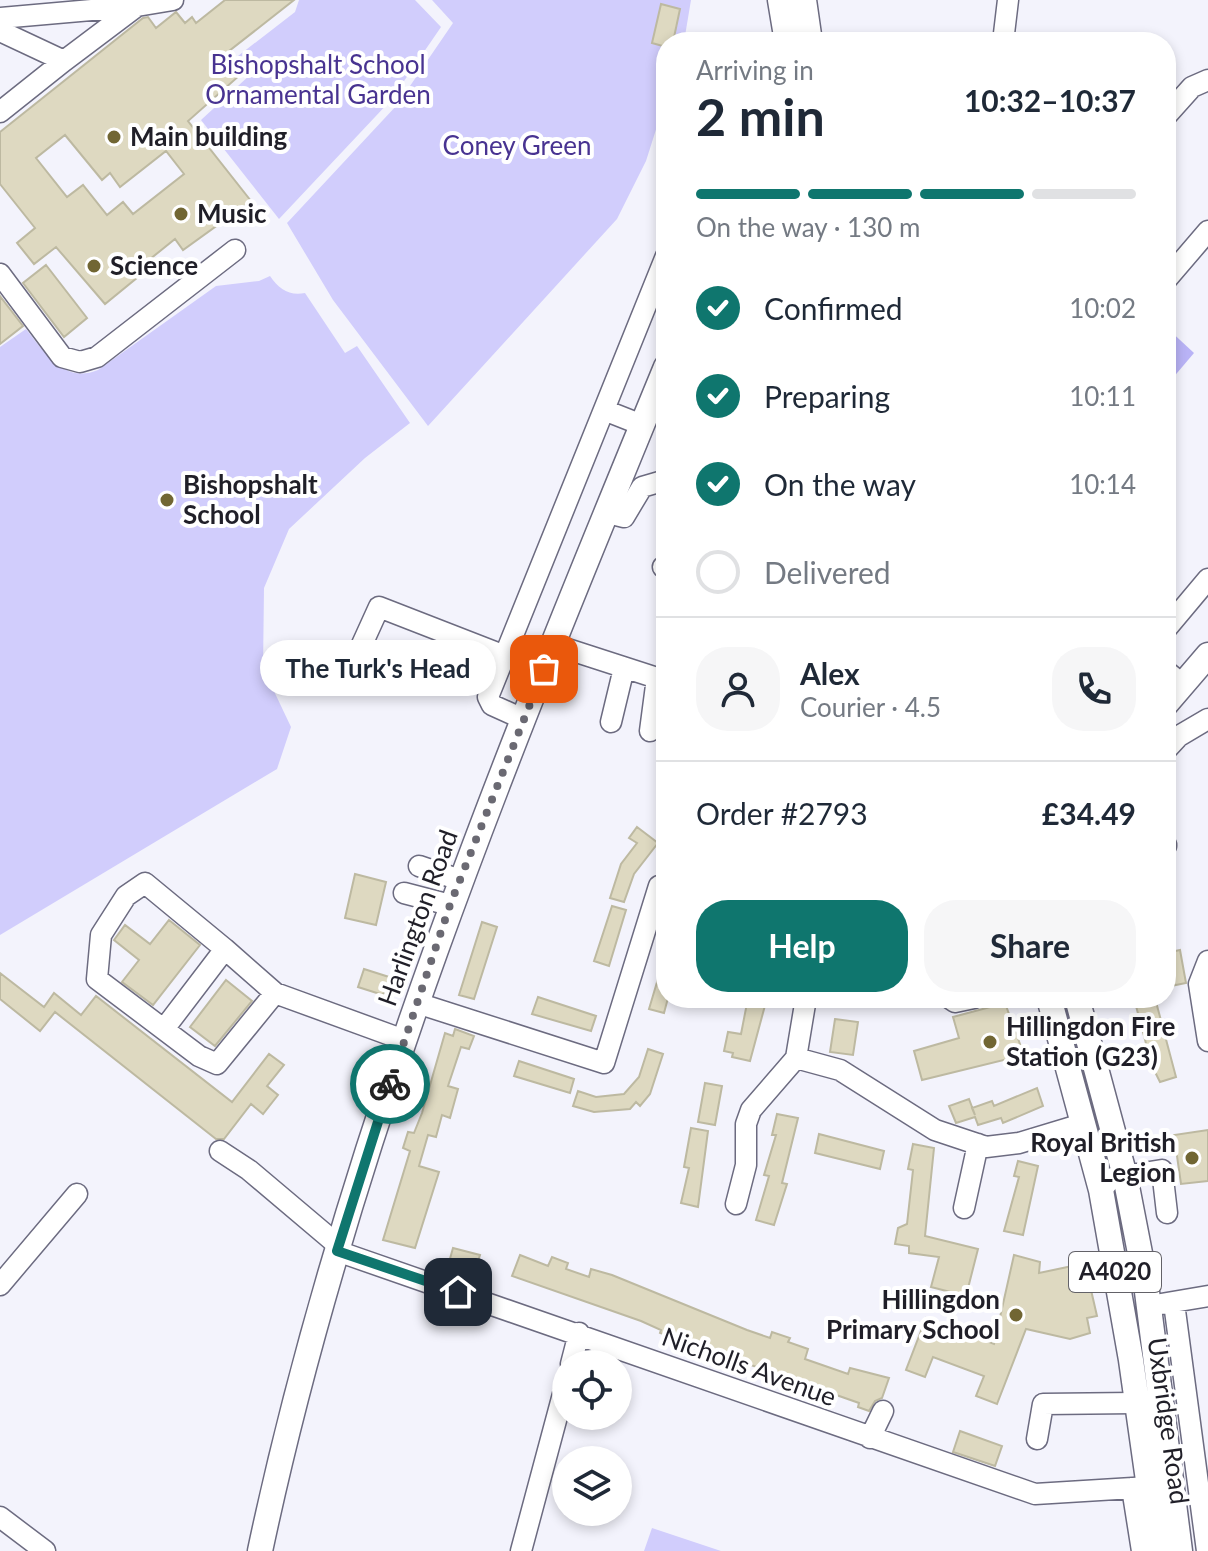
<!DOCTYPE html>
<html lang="en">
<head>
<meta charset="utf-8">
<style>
	body { margin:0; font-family:Lato,sans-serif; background:#f6f6f7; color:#1f2937; height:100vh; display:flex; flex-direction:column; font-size:30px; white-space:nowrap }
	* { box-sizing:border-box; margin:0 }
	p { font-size:26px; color:#747a83 }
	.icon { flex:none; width:44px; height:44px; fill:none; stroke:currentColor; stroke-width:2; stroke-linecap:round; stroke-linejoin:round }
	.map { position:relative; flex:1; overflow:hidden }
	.side { position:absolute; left:656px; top:32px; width:520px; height:976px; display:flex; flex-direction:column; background:#fff; border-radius:32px; box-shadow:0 4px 12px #0003 }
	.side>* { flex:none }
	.fabs { position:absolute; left:552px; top:1350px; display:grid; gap:16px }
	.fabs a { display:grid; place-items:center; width:80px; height:80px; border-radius:50%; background:#fff; box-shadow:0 4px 12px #0003; font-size:40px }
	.pin { position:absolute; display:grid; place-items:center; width:68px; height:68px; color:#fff; margin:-34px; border-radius:16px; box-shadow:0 4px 12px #0006 }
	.courier { position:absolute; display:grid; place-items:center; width:80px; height:80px; margin:-40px; border:6px solid #0f766e; border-radius:50%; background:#fff; color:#222; box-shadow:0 2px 10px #0007 }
	.bubble { position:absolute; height:56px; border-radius:28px; background:#fff; box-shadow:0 4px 12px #0003; font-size:26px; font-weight:700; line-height:56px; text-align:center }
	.summary em { font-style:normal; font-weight:700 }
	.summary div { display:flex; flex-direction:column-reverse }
	.summary { display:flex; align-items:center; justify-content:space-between; height:136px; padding:0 40px }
	h1 { font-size:52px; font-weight:700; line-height:60px }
	.bar { display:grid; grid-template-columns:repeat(4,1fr); gap:12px 8px; align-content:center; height:96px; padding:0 40px }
	.bar i { height:10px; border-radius:6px; background:#e0e1e3 }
	.bar .current { background:#0f766e }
	.bar p { grid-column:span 4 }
	.line { display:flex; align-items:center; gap:20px; padding:0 40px; border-top:2px solid #e0e1e3 }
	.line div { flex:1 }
	.round { display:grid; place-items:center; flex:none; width:84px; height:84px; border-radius:32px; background:#f6f6f7 }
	ol { padding:0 40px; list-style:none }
	li { display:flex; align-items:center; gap:24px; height:88px }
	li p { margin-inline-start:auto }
	li .icon { padding:8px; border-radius:50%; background:#0f766e; color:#fff; stroke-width:4 }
	li:last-child { color:#747a83 }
	li i { width:44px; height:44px; border:4px solid #e0e1e3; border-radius:50% }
	.button { display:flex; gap:16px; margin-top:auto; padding:16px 40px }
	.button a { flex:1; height:92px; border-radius:32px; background:#0f766e; color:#fff; font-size:32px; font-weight:700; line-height:92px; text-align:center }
	.button a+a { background:#f6f6f7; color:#1f2937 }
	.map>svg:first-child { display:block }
	.green { fill:#d1cdfc }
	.forest { fill:#b9b3f6 }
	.building { fill:#ded9c1; stroke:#bdb9a1; stroke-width:2; fill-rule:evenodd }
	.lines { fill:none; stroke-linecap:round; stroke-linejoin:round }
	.minor-casing { stroke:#6c6b80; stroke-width:23 }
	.major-casing { stroke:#6c6b80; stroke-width:27 }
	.minor { stroke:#fff; stroke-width:20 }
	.major { stroke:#fff; stroke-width:24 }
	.done { stroke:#6a6972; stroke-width:8; stroke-dasharray:0 14.4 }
	.route { stroke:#0f766e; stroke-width:10 }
	.poi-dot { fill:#716633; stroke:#fff; stroke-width:3 }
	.labels { text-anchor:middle; stroke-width:8; stroke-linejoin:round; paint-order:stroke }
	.shield { fill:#fff; stroke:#636268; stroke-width:2 }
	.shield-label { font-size:24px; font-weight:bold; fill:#201f28 }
	.park-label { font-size:26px; fill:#483391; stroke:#fff }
	.poi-label { font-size:26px; font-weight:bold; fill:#201f28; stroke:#fff; text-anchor:start }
	.street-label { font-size:26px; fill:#201f28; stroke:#fff }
</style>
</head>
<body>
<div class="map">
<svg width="1208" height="1551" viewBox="0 0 1208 1551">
	<rect width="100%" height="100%" fill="#f3f3fc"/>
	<path class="green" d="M299,0h116l26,27 -50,73 -112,119 -78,-99 50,-46 -13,-18 57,-44z
		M432,0h259l-7,42h-18v56l-20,63 -29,58 -189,207 -95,-126 -46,-77 110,-118 56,-82z
		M270,276c9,13 19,20 35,17l40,60 12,-7 53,77 -45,35 -76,71 -25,59 -1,80 28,59 -14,42 -277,166v-588l26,-18c19,24 38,55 72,41l118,-84 43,-5z
		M652,1528l69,23h-77z"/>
	<path class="forest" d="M1166,327l28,26 -28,33z"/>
	<path class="building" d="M225,0h69l-70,55 16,20 -52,46 63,80 -68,49 -8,-11 -41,33 4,5 -33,27 -49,-57 -22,17 -17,-21 18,-15 -35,-44v-52l143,-114 5,-1 8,11 20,-16 9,11 7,-6 4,6zM65,135l37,45 8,-7 10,14 46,-36 18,23 -51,40 -10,-12 -16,13 -24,-30 -16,12 -31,-39z
		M661,4l19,5 -7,33h-7v5l-14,-4z
		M46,265l41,53 -23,19 -41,-54z
		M0,296l23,30 -23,18z
		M637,827l21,16 -24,31 -10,28 -14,-4 11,-34 16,-21 -8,-5z
		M355,874l31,8 -10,43 -31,-7z
		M612,906l14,4 -17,56 -15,-5z
		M169,920l31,25 -47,60 -31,-23 17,-22 -25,-20 11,-15 25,19z
		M482,922l15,5 -23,72 -15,-4z
		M1180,950l6,33 -20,4v-34z
		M663,962l3,1 2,35 -4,15 -15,-4z
		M364,969l25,8 -6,18 -25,-8z
		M0,973l44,34 10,-14 27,22 15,-19 136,106 37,-48 15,11 -17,21 11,9 -15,19 -12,-10 -27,35h-8l-161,-127 -15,19 -40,-32z
		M226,980l26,21 -37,45 -25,-19z
		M538,997l58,19 -5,15 -59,-17z
		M748,998h19l-17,63 -18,-4 1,-4 -9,-2 4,-19 13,2z
		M1155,998l21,79 -16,5 -8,-16 -16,-60 1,-4z
		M1005,1003l19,52 -102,25 -8,-29 45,-13 -6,-21z
		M835,1019l23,3 -5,33 -23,-3z
		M455,1029l19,7 -5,13 -8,-2 -13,39 10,3 -8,29 -8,-3 -6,22 -8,-2 -9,31 20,6 -24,76 -32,-8 27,-89 -7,-3 5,-16 6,1 8,-20 23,-80 8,3z
		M648,1049l15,5 -13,40 -10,12 -4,-4 -6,7 -36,3 -21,-6 5,-15 18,6 28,-3 15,-17z
		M519,1061l55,18 -4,14 -56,-17z
		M705,1083l17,3 -7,39 -17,-3z
		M1037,1088l6,18 -40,17 -2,-5 -23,7 -3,-8 -19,6 -7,-17 20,-7 6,16 -3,-7 20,-7 2,5z
		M777,1114l21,4 -16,65 5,1 -13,41 -18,-5 13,-44 -5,-1 12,-40h-4z
		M691,1128l17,3 -10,76 -17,-4 8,-35 -5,-1z
		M1208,1130v51l-27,3 -7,-49z
		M819,1134l65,17 -4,18 -65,-16z
		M913,1144l21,4 -9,88 53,13 -12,47 -35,-9 8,-30 -30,-4v-7l-14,-2 3,-16 9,-4 6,-54 -5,-1z
		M1018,1161l20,5 -15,69 -19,-4 15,-54 -5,-1z
		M453,1248l27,7 -5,16 -14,-4 -2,9 -13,-3z
		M520,1255l28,11 4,-9 16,6 -2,6 23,8 2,-8 21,6 135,55 23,8 2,-6 18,6 -2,4 20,7 -3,10 43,15 2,-6 39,10 -7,20 -7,3 -6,10 -11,-4 1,-4 -199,-70 1,-3 -20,-9 -129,-45z
		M1014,1255l26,7 -1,11 38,-8 2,14 9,-2 9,39 -10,2 3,15 -20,6 -44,-10 -29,75 -21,-8 8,-20 -51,-19 -8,20 -19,-7 20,-52 68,26z
		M960,1431l42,15 -7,20 -42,-14z"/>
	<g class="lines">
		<g class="minor-casing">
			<path id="minor" d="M137,6l36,-6
				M0,18l137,-12 -73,55
				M0,31l64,30 -64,51
				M1003,42l5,-42
				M1166,116l26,-29 16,-7
				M0,274l62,83 18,5 17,-5 138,-107
				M1166,280l42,-49
				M604,410l38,15
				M608,513l16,4 18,-30 24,-7
				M663,567h3
				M1166,629l42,-50
				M555,645l102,33 -7,53
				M359,651l20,-44 126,49
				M1166,671l17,14
				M523,719l-31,-14 -4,-8 178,-441
				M611,722l13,-54
				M1166,750l13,-14 29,-17
				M1166,845v1
				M419,866l41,14
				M404,893l46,12
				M225,949l-80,-66 -19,13 -25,39 -4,44 102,77 18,8 58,-71
				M1208,961l-9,23 9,57
				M806,998l-10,60 44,12 95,60 51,17 33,-4 63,-19
				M949,998l6,4 19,-4
				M417,1003l187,60 55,-177
				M164,1029l61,-80 50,44 129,47
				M220,1151l29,19 90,76
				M1101,1190l11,-12 50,-8 5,43
				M736,1204l10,-39v-41l5,-14 45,-52
				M964,1208l14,-64
				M337,1251l698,243 114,-7
				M0,1285l77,-91
				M1174,1303l33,248
				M1161,1304l47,-8
				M571,1364l8,-31
				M870,1438l13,-27
				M1037,1439l6,-35 92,-1
				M1132,1488l10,63
				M0,1517l45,34
				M521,1551l45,-168"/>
		</g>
		<g class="major-casing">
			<path id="major" d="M780,0l7,42
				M804,0l6,42
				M1166,704l42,-49
				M1049,998l52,192 30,170 27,191
				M1077,998l48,178 21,108 34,267
				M260,1551c87,-410 247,-798 406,-1184"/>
		</g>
		<use href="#minor" class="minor"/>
		<use href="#major" class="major"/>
	</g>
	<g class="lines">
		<path class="done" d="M390,1084l60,-179 94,-236"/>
		<path class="route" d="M390,1084l-53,167 121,41"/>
	</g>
	<g class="poi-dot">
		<circle cx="114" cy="137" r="8"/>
		<circle cx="181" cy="214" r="8"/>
		<circle cx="94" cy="266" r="8"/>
		<circle cx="167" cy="500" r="8"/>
		<circle cx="990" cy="1042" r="8"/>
		<circle cx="1192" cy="1158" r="8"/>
		<circle cx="1016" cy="1315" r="8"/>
	</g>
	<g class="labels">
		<rect class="shield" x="1069" y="1252" width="92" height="40" rx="6"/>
		<g class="shield-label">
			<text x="1115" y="1280">A4020</text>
		</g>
		<g class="park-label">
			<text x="318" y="74">Bishopshalt School<tspan x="318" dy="30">Ornamental Garden</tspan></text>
			<text x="517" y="155">Coney Green</text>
		</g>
		<g class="poi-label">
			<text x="130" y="146">Main building</text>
			<text x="197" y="223">Music</text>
			<text x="110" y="275">Science</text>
			<text x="183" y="494">Bishopshalt<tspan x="183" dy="30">School</tspan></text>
			<text x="1006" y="1036">Hillingdon Fire<tspan x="1006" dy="30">Station (G23)</tspan></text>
			<text x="1176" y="1152" text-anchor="end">Royal British<tspan x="1176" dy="30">Legion</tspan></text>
			<text x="1000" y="1309" text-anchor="end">Hillingdon<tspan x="1000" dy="30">Primary School</tspan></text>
		</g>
		<g class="street-label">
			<text transform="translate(418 918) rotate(-70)" y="9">Harlington Road</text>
			<text transform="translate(749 1367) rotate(20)" y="9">Nicholls Avenue</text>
			<text transform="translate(1168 1421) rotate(82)" y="9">Uxbridge Road</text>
		</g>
	</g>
</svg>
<div class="fabs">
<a><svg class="icon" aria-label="locate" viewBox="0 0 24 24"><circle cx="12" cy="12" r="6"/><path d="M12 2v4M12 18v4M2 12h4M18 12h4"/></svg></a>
<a><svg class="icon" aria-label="layers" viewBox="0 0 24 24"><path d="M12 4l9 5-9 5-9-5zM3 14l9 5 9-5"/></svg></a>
</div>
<div class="pin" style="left:544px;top:669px;background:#ea580c"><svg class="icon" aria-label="bag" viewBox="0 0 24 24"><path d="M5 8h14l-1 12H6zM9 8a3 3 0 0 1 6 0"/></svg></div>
<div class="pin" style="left:458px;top:1292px;background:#1f2937"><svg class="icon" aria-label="home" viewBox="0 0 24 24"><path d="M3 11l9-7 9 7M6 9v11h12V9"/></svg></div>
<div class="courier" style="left:390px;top:1084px"><svg class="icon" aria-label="bike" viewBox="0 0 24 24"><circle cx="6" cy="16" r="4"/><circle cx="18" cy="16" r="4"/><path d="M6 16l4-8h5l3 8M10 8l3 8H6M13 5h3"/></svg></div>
<div class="bubble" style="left:260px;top:640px;width:236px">The Turk's Head</div>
<section class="side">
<div class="summary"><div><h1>2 min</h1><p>Arriving in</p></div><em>10:32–10:37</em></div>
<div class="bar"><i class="current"></i><i class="current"></i><i class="current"></i><i></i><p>On the way · 130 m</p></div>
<ol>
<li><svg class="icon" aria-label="check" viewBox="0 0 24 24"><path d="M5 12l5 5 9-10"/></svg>Confirmed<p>10:02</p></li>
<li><svg class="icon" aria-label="check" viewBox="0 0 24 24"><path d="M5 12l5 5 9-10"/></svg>Preparing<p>10:11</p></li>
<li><svg class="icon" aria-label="check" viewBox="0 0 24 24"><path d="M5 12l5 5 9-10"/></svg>On the way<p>10:14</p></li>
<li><i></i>Delivered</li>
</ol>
<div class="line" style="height:144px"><a class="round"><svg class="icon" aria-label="person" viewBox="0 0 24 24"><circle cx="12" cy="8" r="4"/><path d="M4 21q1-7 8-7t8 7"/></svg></a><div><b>Alex</b><p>Courier · 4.5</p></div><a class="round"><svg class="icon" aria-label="phone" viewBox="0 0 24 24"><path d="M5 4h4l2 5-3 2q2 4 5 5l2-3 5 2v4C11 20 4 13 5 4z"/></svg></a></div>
<div class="line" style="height:104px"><div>Order #2793</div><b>£34.49</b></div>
<div class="button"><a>Help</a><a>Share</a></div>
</section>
</div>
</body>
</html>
